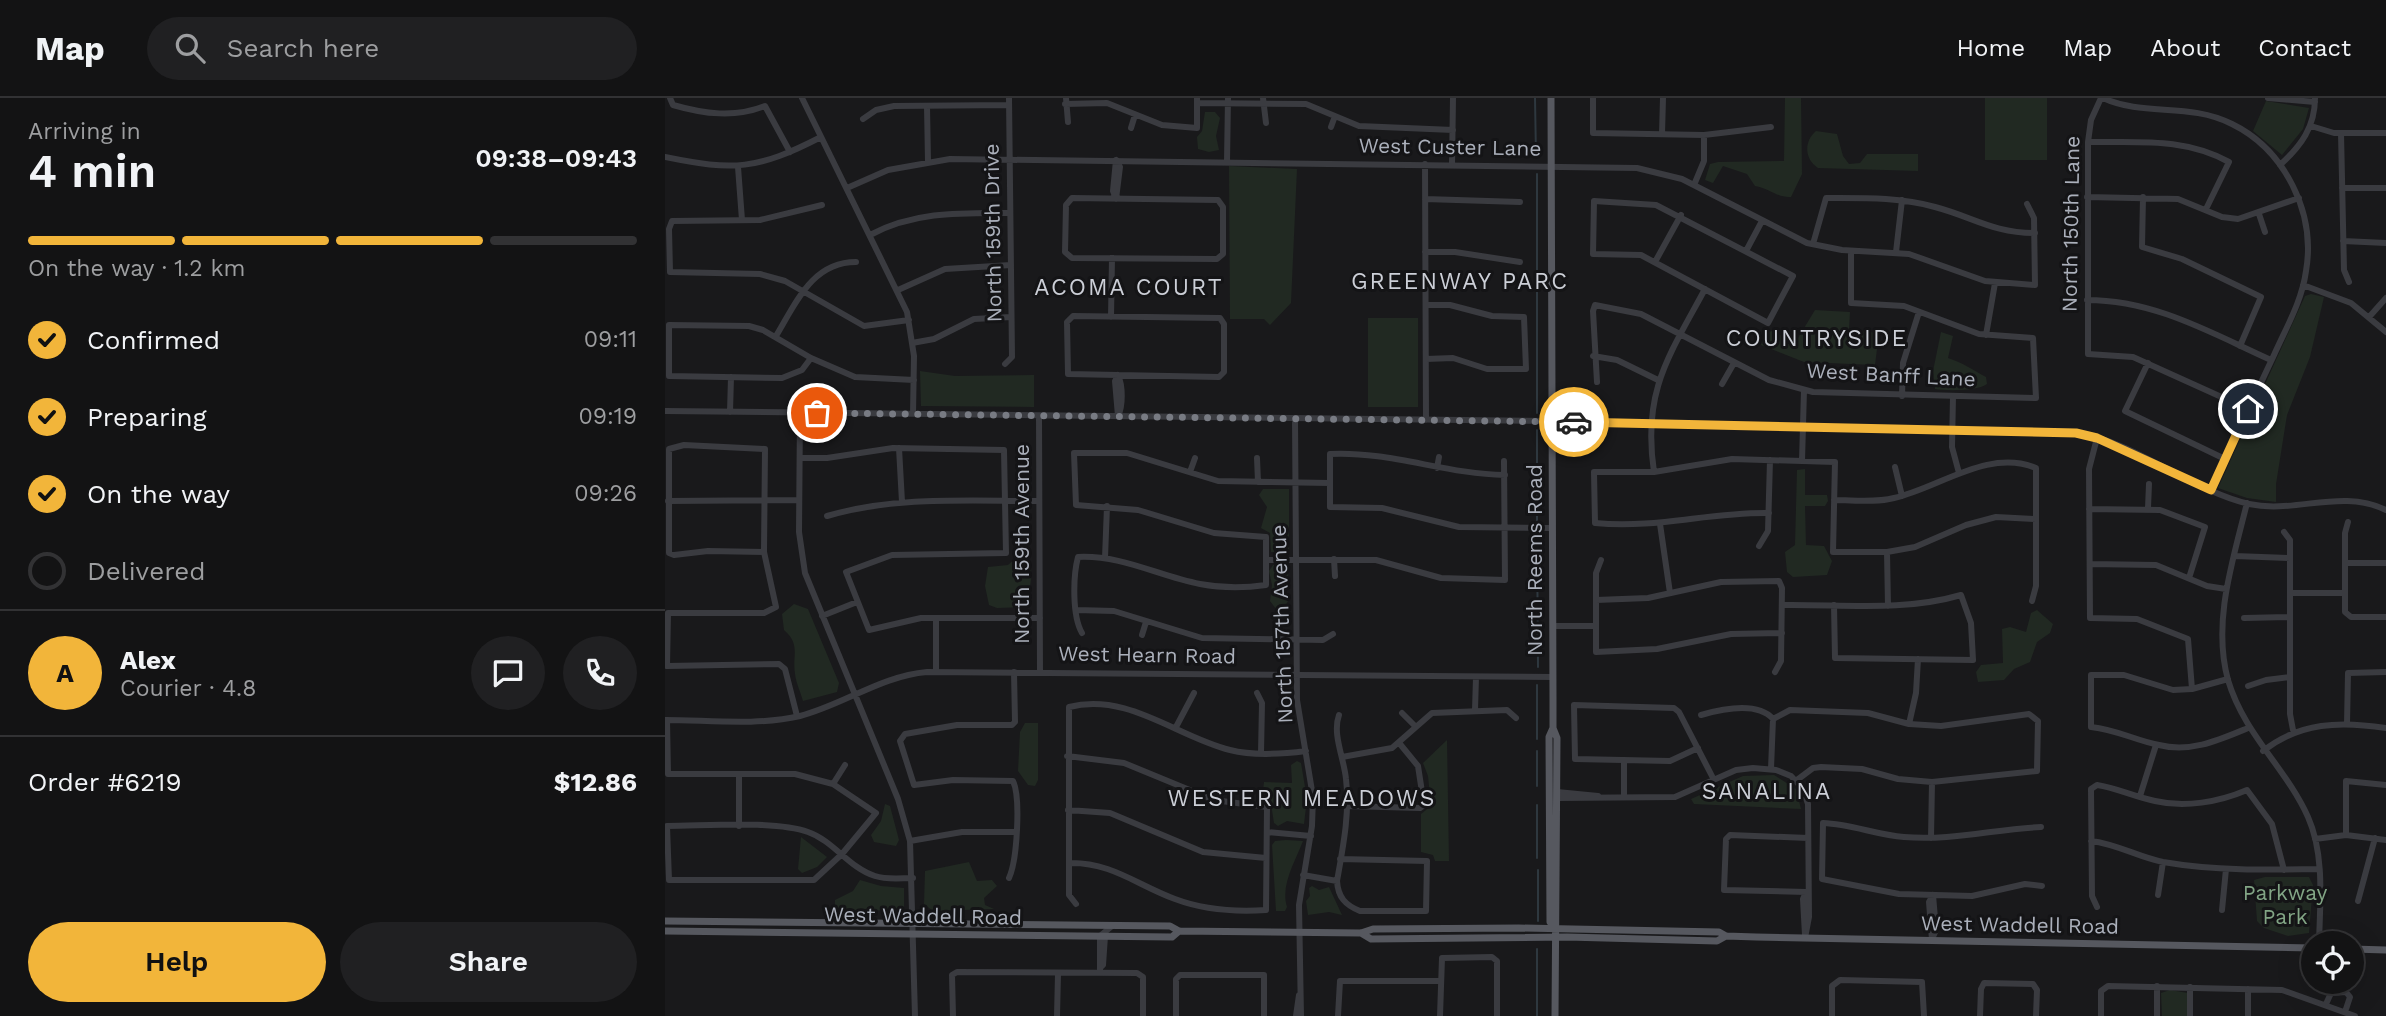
<!DOCTYPE html>
<html lang="en">
<head>
<meta charset="utf-8">
<style>
	body { margin:0; font-family:"Work Sans",sans-serif; background:#202022; color:#f1f3f6; height:100vh; display:flex; flex-direction:column; font-size:26px; white-space:nowrap }
	* { box-sizing:border-box; margin:0 }
	p { font-size:23px; color:#9d9ea0 }
	.icon { flex:none; width:38px; height:38px; fill:none; stroke:currentColor; stroke-width:2; stroke-linecap:round; stroke-linejoin:round }
	.map { position:relative; flex:1; overflow:hidden }
	.panel { display:flex; flex-direction:column; background:#131314; width:665px }
	.panel>* { flex:none }
	.buttons { position:absolute; left:1636px; top:833px; display:grid; gap:14px }
	.buttons a { display:grid; place-items:center; width:63px; height:63px; border-radius:50%; background:#131314; box-shadow:0 7px 28px #0002,0 0 0 2px #323234; font-size:35px }
	.pin { position:absolute; display:grid; place-items:center; width:60px; height:60px; color:#fff; margin:-30px; border:4px solid #fff; border-radius:50%; box-shadow:0 2px 7px #0007 }
	.courier { position:absolute; display:grid; place-items:center; width:70px; height:70px; margin:-35px; border:5px solid #f2b53a; border-radius:50%; background:#fff; color:#222; box-shadow:0 2px 9px #0007 }
	.head em { font-style:normal; font-weight:600 }
	.head div { display:flex; flex-direction:column-reverse }
	.head { display:flex; align-items:center; justify-content:space-between; height:119px; padding:0 28px }
	h1 { font-size:46px; font-weight:600; line-height:52px }
	.bar { display:grid; grid-template-columns:repeat(4,1fr); gap:10px 7px; align-content:center; height:84px; padding:0 28px }
	.bar i { height:9px; border-radius:5px; background:#323234 }
	.bar .active { background:#f2b53a }
	.bar p { grid-column:span 4 }
	.line { display:flex; align-items:center; gap:18px; padding:0 28px; border-top:2px solid #323234 }
	.line div { flex:1 }
	.round { display:grid; place-items:center; flex:none; width:74px; height:74px; border-radius:37px; background:#202022 }
	ol { padding:0 28px; list-style:none }
	li { display:flex; align-items:center; gap:21px; height:77px }
	li p { margin-inline-start:auto }
	li .icon { padding:7px; border-radius:50%; background:#f2b53a; color:#111; stroke-width:4 }
	li:last-child { color:#9d9ea0 }
	li i { width:38px; height:38px; border:4px solid #323234; border-radius:50% }
	.primary-button { display:flex; gap:14px; margin-top:auto; padding:14px 28px }
	.primary-button a { flex:1; height:80px; border-radius:42px; background:#f2b53a; color:#111; font-size:28px; font-weight:600; line-height:80px; text-align:center }
	.primary-button a+a { background:#202022; color:#f1f3f6 }
	header { display:flex; align-items:center; gap:42px; box-sizing:border-box; height:98px; padding:0 35px; background:#131314; border-bottom:2px solid #323234 }
	header strong { font-size:33px }
	nav { display:flex; gap:38px; margin-inline-start:auto; font-size:24px }
	.search { width:490px; height:63px; background:#202022; display:flex; align-items:center; gap:18px; box-sizing:border-box; padding:0 24px; border-radius:38px; color:#9d9ea0; font-size:26px }
	main { display:flex; flex:1; min-height:0 }
	.map>svg:first-child { display:block }
	.green { fill:#212922 }
	.lines { fill:none; stroke-linecap:round; stroke-linejoin:round }
	.stream { stroke:#2e383f; stroke-width:2 }
	.minor { stroke:#3a3b40; stroke-width:6 }
	.major { stroke:#56585f; stroke-width:7 }
	.done { stroke:#787b83; stroke-width:7; stroke-dasharray:0 12.6 }
	.route { stroke:#f2b53a; stroke-width:9 }
	.labels { text-anchor:middle; stroke-width:6; stroke-linejoin:round; paint-order:stroke }
	.street-label { font-size:21px; fill:#abb0bb; stroke:#141416 }
	.park-label { font-size:21px; fill:#82a585; stroke:#141416 }
	.neighbourhood-label { font-size:23px; letter-spacing:2px; fill:#cccfd7; stroke:#141416 }
</style>
</head>
<body>
<header>
<strong>Map</strong>
<div class="search"><svg class="icon" aria-label="search" viewBox="0 0 24 24"><circle cx="10" cy="10" r="6"/><path d="M15 15l6 6"/></svg>Search here</div>
<nav><a>Home</a><a>Map</a><a>About</a><a>Contact</a></nav>
</header>
<main>
<section class="panel">
<div class="head"><div><h1>4 min</h1><p>Arriving in</p></div><em>09:38–09:43</em></div>
<div class="bar"><i class="active"></i><i class="active"></i><i class="active"></i><i></i><p>On the way · 1.2 km</p></div>
<ol>
<li><svg class="icon" aria-label="check" viewBox="0 0 24 24"><path d="M5 12l5 5 9-10"/></svg>Confirmed<p>09:11</p></li>
<li><svg class="icon" aria-label="check" viewBox="0 0 24 24"><path d="M5 12l5 5 9-10"/></svg>Preparing<p>09:19</p></li>
<li><svg class="icon" aria-label="check" viewBox="0 0 24 24"><path d="M5 12l5 5 9-10"/></svg>On the way<p>09:26</p></li>
<li><i></i>Delivered</li>
</ol>
<div class="line" style="height:126px"><b class="round" style="background:#f2b53a;color:#111">A</b><div><b>Alex</b><p>Courier · 4.8</p></div><a class="round"><svg class="icon" aria-label="chat" viewBox="0 0 24 24"><path d="M4 5h16v11H9l-5 4z"/></svg></a><a class="round"><svg class="icon" aria-label="phone" viewBox="0 0 24 24"><path d="M5 4h4l2 5-3 2q2 4 5 5l2-3 5 2v4C11 20 4 13 5 4z"/></svg></a></div>
<div class="line" style="height:91px"><div>Order #6219</div><b>$12.86</b></div>
<div class="primary-button"><a>Help</a><a>Share</a></div>
</section>
<div class="map">
<svg width="1721" height="918" viewBox="0 0 1721 918">
	<rect width="100%" height="100%" fill="#19191b"/>
	<path class="green" d="M1120,0h16l1,76 -11,23c-14,1 -22,-9 -36,-11l-8,-12 -24,-8 -10,17 -8,-3 5,-16 8,-2 66,-1z
		M1320,0h62v62h-62z
		M1601,3l43,7 -6,21 -21,26 -29,-24z
		M540,14h10l5,6 -4,18 3,14 -10,2 -11,-3 -1,-12 5,-6z
		M1151,33l21,3 6,22 6,8 11,-1 7,-9h51v17l-100,-3c-14,-9 -14,-27 -2,-37z
		M564,68l68,3 -6,134 -21,22 -6,-6h-34z
		M1646,196l13,3 -14,60 -23,58 -11,69v18l-29,-4 -29,-10 87,-192z
		M1150,212l35,2 -1,18 30,3 -4,32 -71,-3 -43,-17 5,-13 7,-1 22,12z
		M703,220h50v89h-50z
		M1276,234l12,4 -5,22c15,5 25,12 38,19l1,7c-9,7 -41,7 -52,5l-2,-18z
		M255,273l35,5 79,-1v32l-113,-1z
		M1140,371v26h22l1,6 -3,5h-20l1,39 18,1 8,15 -5,14 -34,2 -6,-5 -2,-20 10,-7 2,-75z
		M598,391h26v63h-18l-1,-19 -9,-5 6,-21 -8,-12z
		M360,458c11,14 4,35 1,51l-29,1 -8,-3 -4,-19 3,-19 20,-2 9,-8z
		M608,467h15c2,13 -4,22 0,36l-5,9 -7,-1 -6,-8 2,-16 -3,-14z
		M129,506l14,5 31,74 -2,9 -34,9c-2,-8 -7,-18 -8,-27 -3,-19 6,-29 -11,-44l-2,-16z
		M1372,512l16,14 -3,9 -13,9 -7,20 -16,7 -10,11 -26,2 -2,-10 5,-7 22,-2 -1,-34 8,-2 16,5 5,-19z
		M360,625h13v57l-3,6 -7,-1 -10,-14 2,-39z
		M782,642l2,121h-14l-2,-6 -12,-3v-38l10,-8 -3,-30 -5,-13z
		M632,663l4,2 6,36 -3,25 -17,-3 -9,5 -4,-3 -3,-19 -9,-4 2,-18 28,1 -1,-18z
		M1109,677l22,14 5,20 -107,-5 -3,-5 52,-23z
		M220,706l5,2 9,34 -3,6 -22,-4 -3,-7 10,-14z
		M136,739l26,20 -10,10 -15,6 -4,-4z
		M621,742l17,1c-7,19 -23,44 -16,66l-2,4h-9l-4,-66 3,-4z
		M304,764l8,19 15,-1 5,6 -13,12 1,7 9,4 -61,2 -9,-7 1,-33z
		M1644,779l4,8 -4,48 -21,3 -24,-8 -7,-7 -3,-41 11,-3z
		M195,782l21,6 23,2v19c-15,4 -55,6 -69,0v-7l18,-9z
		M647,788l7,4 10,-3 13,28 -13,-3 -21,3 -2,-14 4,-5 -1,-8z
		M1505,892l18,3 -1,23h-25l-1,-23z"/>
	<g class="lines">
		<path class="stream" d="M870,0l1,59
			M872,76v239
			M872,332v94
			M872,433l1,136
			M872,641v-54
			M872,653v35
			M872,707v53
			M873,772v51
			M872,918v-67"/>
		<path class="minor" d="M5,0l3,7c31,9 62,13 92,1l25,46
			M137,0l105,214 7,44 -1,58
			M401,0l2,24
			M598,0l3,25
			M928,0v35l111,2 67,-8
			M1436,0l-10,22 -3,22v212l45,3 115,52
			M1438,0c41,19 86,4 129,26 53,26 84,89 74,147 -4,30 -20,57 -32,84 -21,45 -43,90 -63,135
			M1603,0l47,4
			M532,5l109,1 53,22 94,4
			M400,6l42,-1 55,22 35,3v-30
			M262,8l1,56
			M198,21l13,-9 18,-4 115,-1
			M1646,28l23,7h52
			M666,29l4,-11
			M466,30l4,-13
			M1676,35l3,137 5,12
			M997,36l1,-36
			M1423,44c50,1 95,-5 141,20l-23,47
			M0,59c69,14 92,13 156,-20
			M451,62l4,7 -4,32
			M451,62l-3,31 3,8
			M562,64l1,-64
			M760,66l1,256
			M787,67l1,-67
			M1615,67c21,-19 35,-38 35,-67
			M73,69l4,53
			M1029,87l10,-24v-26
			M182,90l41,-18 62,-11 687,9 45,11 125,64 35,7 67,4 76,27 50,4 -1,-67 -7,-14
			M1677,90h44
			M1422,99l91,2 44,18 16,2 61,-21
			M1478,99l-1,50 40,12 79,38 -21,49
			M407,100l146,2 5,7v47l-6,5 -145,-1 -7,-6 1,-47z
			M760,101l95,3
			M929,103l62,4 137,71 -25,47 -127,-68 -48,-1z
			M157,107l-62,15 -88,1 -3,8 1,43 90,2 25,7 79,45 45,-6
			M1594,116l6,18
			M205,137c45,-24 92,-22 140,-22
			M1678,143l43,2
			M1148,146l13,-46c37,0 74,-1 109,9 38,10 58,26 100,26
			M1081,153l16,-30
			M760,154h30l65,10
			M1231,154l6,-52
			M990,164l26,-47
			M1638,187l48,18 35,29
			M233,192l47,-21 66,-4
			M1422,202c68,0 124,33 184,60
			M761,207h24l42,11 32,1 2,52h-39l-34,-11 -27,1
			M408,218l147,2 4,6v48l-5,5 -151,-3 -1,-52z
			M1705,218l16,-18
			M446,219l1,-59
			M1321,237l9,-52
			M111,238c20,-33 36,-74 80,-74
			M247,245l22,-4 40,-20 37,-2
			M928,258l24,4 41,20
			M146,260l-9,12 -20,8 -113,-2v-51l80,1 14,4 48,28 44,19 59,3
			M1483,265l-23,48 100,48
			M340,266l7,-7 -3,-259
			M932,284l-4,-71 2,-6 46,9 128,66 44,12 223,6 -3,-60 -54,-4 -75,-28 -53,-3v-52
			M1057,286l12,-21
			M1237,298l1,-33 16,-51
			M1288,298l-1,51 7,26
			M0,313l887,10 524,12c56,7 116,58 173,71 47,10 92,-16 137,6
			M65,314l1,-35
			M135,315l-1,119 6,41 93,226 12,42 5,175
			M374,318l1,255
			M453,318c5,-10 5,-30 0,-41
			M453,318l-3,-35 3,-6
			M630,320l2,282 16,97 -1,29 -13,79 2,111
			M1432,340l-8,31 1,149 47,1 51,20 4,50
			M234,350l3,54
			M135,360h27l66,-10 111,2 2,103 -114,2 -46,17 23,58 52,-12h119
			M592,360l1,24
			M1137,363l2,-71
			M1230,369l7,29
			M772,370l2,-11
			M525,374l5,-14
			M989,374c-12,-81 15,-116 51,-183
			M840,377c-60,-1 -115,-24 -175,-21v53l52,1 77,19 93,1
			M1169,402c20,0 41,3 60,-2 45,-10 94,-50 142,-30v118l-4,15
			M3,403l131,-1
			M1582,405c-14,57 -35,119 -19,177 16,54 58,88 80,137 17,38 12,86 11,126
			M1483,410l1,-24
			M1424,411l71,1 45,17 -16,51
			M1104,415c-61,-1 -112,16 -174,10l-1,-51h60l78,-13 103,3 -2,90h54l28,-5 51,-22 30,-8 40,2
			M162,418c69,-20 141,-15 212,-15
			M1683,424l-3,11v79l6,5h35
			M995,426l10,69
			M1619,434l6,8v174l3,16
			M1094,448l9,-15 2,-71
			M99,454l-56,-1 -34,4 -5,-2v-104l15,-4 81,4 -1,103 12,55 -12,6h-96l-1,53 112,-2 6,5 12,47
			M1222,454l1,54
			M1570,458l55,2
			M440,460l2,-52
			M669,461l1,17
			M601,462h110l65,18 64,2 -1,-119
			M936,462l-5,13v79l61,-3 74,-15 51,-1
			M1680,465h41
			M1425,466l66,1 51,21 19,3
			M1625,495h54
			M931,502l52,-2 73,-16 58,-1 3,7 -1,73 -6,11
			M1117,507c60,-1 121,7 179,-10l10,28 2,37 -138,-2 -1,-53
			M411,512l38,1 88,27 121,2 10,-6
			M157,518l35,-14
			M271,520v54
			M1579,520l46,-1
			M888,528h43
			M417,535c-10,-17 -9,-57 -4,-76 45,-2 80,19 122,27 21,4 45,4 66,1v-48l-52,-4 -76,-23 -62,-5 -2,-52h53l91,28 112,2
			M477,537l4,-13
			M1563,581l-36,10 -19,1 -49,-15h-33v52c27,3 43,13 68,18 32,8 60,-5 89,-17
			M1583,588l18,-6 24,-3
			M592,595l5,10 -1,50
			M810,612l1,-33
			M737,615l14,14
			M674,617c-7,19 5,43 7,64 4,34 -3,68 -9,102 1,16 8,24 23,30h66l1,-50 -87,-2
			M1036,617c21,-6 56,-14 72,4l17,-9 78,3 41,11 32,2 88,-12 9,7 -1,50 -105,11 -34,-3 -36,-10 -41,-2 -8,1 -16,12
			M0,622c43,0 92,6 135,-4 43,-11 81,-40 127,-44l626,5
			M2,622l1,54h127l38,10 43,29 -34,41 -28,26h-145l-2,-54c38,0 108,-6 141,6 26,9 41,36 67,44 12,4 26,2 38,2
			M1244,626l7,-31 2,-34
			M1682,626l1,-51 38,-1
			M511,629l18,-34
			M1033,650l-28,13 -95,-2 -1,-54 100,3 5,4 35,68
			M1598,653c37,-29 77,-30 123,-23
			M402,658l57,7 90,37 53,7 -1,103c-31,2 -62,0 -91,-11 -38,-14 -64,-37 -106,-36
			M677,659l50,-9 40,-35 75,-3 9,8
			M1106,671l2,-50
			M74,676v52
			M168,686l12,-19
			M892,694l41,4
			M1475,698l16,-51
			M959,699v-37
			M892,700l118,-1 61,-27 17,-2 23,2 15,6 12,13 5,15 1,113 -4,21
			M682,708l73,2 4,-3 -6,-39 -18,-22
			M403,712l42,3 93,39 63,6
			M1376,729c-46,2 -90,14 -137,10 -27,-2 -53,-13 -81,-14l-1,56 77,15 73,2 53,-12 17,2
			M602,734l44,4
			M1681,737v-54l40,4
			M1266,740l1,-56
			M1650,741l31,-4 40,5
			M245,743l52,-9h54
			M1426,743c26,3 47,16 72,21 52,9 104,8 156,7
			M638,777l34,6
			M344,780c8,-17 12,-80 4,-97l-60,-1 -39,5 -14,-44 5,-7 52,-9h55l3,-3 -1,-50
			M1141,794l-82,-2 2,-51 4,-4 78,3
			M1493,797l5,-33
			M1693,803l17,-63
			M411,806l-7,-9v-188c59,-15 108,30 161,43 23,6 53,4 76,1
			M1432,809l-5,-11 -1,-107 6,-4c20,3 38,12 58,16 30,7 64,1 92,-11l25,34 12,46
			M1557,812l4,-41
			M1140,837l-2,-36 3,-7
			M1267,841l4,-9 -3,-35
			M1267,842l-3,-38 4,-7
			M435,870l3,-3 2,-29
			M435,875v-37l12,-10
			M1492,888v30
			M1525,889v29
			M1661,906l5,-11 15,-1 4,5 -5,15
			M288,918l-1,-41 5,-3 180,1 6,4v39
			M392,918l1,-42
			M511,918v-37l4,-4h84v41
			M631,918l3,-21
			M673,918l2,-35h99
			M775,918l2,-58 50,-1 5,4v55
			M1167,918v-30l8,-6 82,2 2,34
			M1315,918l1,-27 3,-6 49,1 4,6 -1,26
			M1436,918v-25l7,-5 174,4 73,26
			M1583,918v-27"/>
		<path class="major" d="M886,0l2,599v31l-4,9 1,185 5,6
			M888,630l4,10 -2,278
			M0,823l505,5 9,5 182,2 12,-4 146,-1 200,4 7,4 30,1 557,11
			M0,833l507,6 7,-6
			M696,835l10,6 196,-2 150,4 9,-5
			M1687,851l34,1"/>
	</g>
	<g class="lines">
		<path class="done" d="M152,315l757,9"/>
		<path class="route" d="M909,324l502,11 21,5 114,52 37,-81"/>
	</g>
	<g class="labels">
		<g class="street-label">
			<text transform="translate(785 49) rotate(1)" y="7">West Custer Lane</text>
			<text transform="translate(1406 126) rotate(-89)" y="7">North 150th Lane</text>
			<text transform="translate(328 135) rotate(-91)" y="7">North 159th Drive</text>
			<text transform="translate(1226 277) rotate(3)" y="7">West Banff Lane</text>
			<text transform="translate(357 446) rotate(-90)" y="7">North 159th Avenue</text>
			<text transform="translate(870 462) rotate(-90)" y="7">North Reems Road</text>
			<text transform="translate(617 526) rotate(-92)" y="7">North 157th Avenue</text>
			<text transform="translate(482 557) rotate(1)" y="7">West Hearn Road</text>
			<text transform="translate(258 818) rotate(1)" y="7">West Waddell Road</text>
			<text transform="translate(1355 827) rotate(1)" y="7">West Waddell Road</text>
		</g>
		<g class="park-label">
			<text x="1620" y="802">Parkway<tspan x="1620" dy="24">Park</tspan></text>
		</g>
		<g class="neighbourhood-label">
			<text x="795" y="191">GREENWAY PARC</text>
			<text x="464" y="197">ACOMA COURT</text>
			<text x="1152" y="248">COUNTRYSIDE</text>
			<text x="1102" y="701">SANALINA</text>
			<text x="637" y="708">WESTERN MEADOWS</text>
		</g>
	</g>
</svg>
<div class="buttons">
<a><svg class="icon" aria-label="locate" viewBox="0 0 24 24"><circle cx="12" cy="12" r="6"/><path d="M12 2v4M12 18v4M2 12h4M18 12h4"/></svg></a>
</div>
<div class="pin" style="left:152px;top:315px;background:#ea580c"><svg class="icon" aria-label="bag" viewBox="0 0 24 24"><path d="M5 8h14l-1 12H6zM9 8a3 3 0 0 1 6 0"/></svg></div>
<div class="pin" style="left:1583px;top:311px;background:#1f2937"><svg class="icon" aria-label="home" viewBox="0 0 24 24"><path d="M3 11l9-7 9 7M6 9v11h12V9"/></svg></div>
<div class="courier" style="left:909px;top:324px"><svg class="icon" aria-label="car" viewBox="0 0 24 24"><path d="M5 17H2v-5l4-1 3-4h7l3 4 3 1v5h-3M9 17h6M6 11h13"/><circle cx="7" cy="17" r="2"/><circle cx="17" cy="17" r="2"/></svg></div>
</div>
</main>
</body>
</html>
